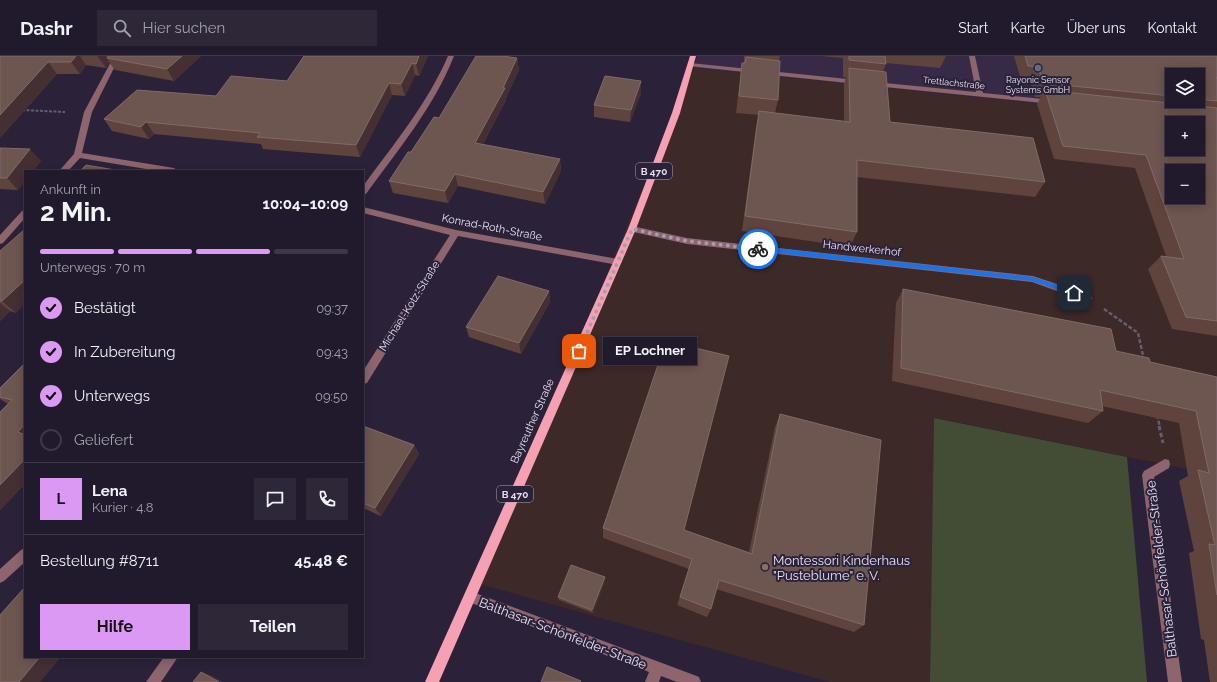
<!DOCTYPE html>
<html lang="de">
<head>
<meta charset="utf-8">
<style>
	body { margin:0; font-family:Raleway,sans-serif; background:#2d2738; color:#f1f3f6; height:100vh; display:flex; flex-direction:column; font-size:15px; white-space:nowrap }
	* { box-sizing:border-box; margin:0 }
	p { font-size:13px; color:#a2a1a9 }
	.icon { flex:none; width:22px; height:22px; fill:none; stroke:currentColor; stroke-width:2; stroke-linecap:round; stroke-linejoin:round }
	.map { position:relative; flex:1; overflow:hidden }
	.drawer { position:absolute; left:24px; top:114px; width:340px; height:488px; display:flex; flex-direction:column; background:#201a2c; border-radius:0px; box-shadow:0 2px 10px #0003,0 0 0 1px #3d3848 }
	.drawer>* { flex:none }
	.tools { position:absolute; left:1165px; top:12px; display:grid; gap:8px }
	.tools a { display:grid; place-items:center; width:40px; height:40px; border-radius:0px; background:#201a2c; box-shadow:0 2px 10px #0003,0 0 0 1px #3d3848; font-size:20px }
	.pin { position:absolute; display:grid; place-items:center; width:34px; height:34px; color:#fff; margin:-17px; border-radius:8px; box-shadow:0 2px 6px #0006 }
	.courier { position:absolute; display:grid; place-items:center; width:40px; height:40px; margin:-20px; border:3px solid #1a73e8; border-radius:50%; background:#fff; color:#222; box-shadow:0 1px 5px #0007 }
	.bubble { position:absolute; height:28px; border-radius:0px; background:#201a2c; box-shadow:0 2px 10px #0003,0 0 0 1px #3d3848; font-size:13px; font-weight:700; line-height:28px; text-align:center }
	.headline em { font-style:normal; font-weight:700 }
	.headline div { display:flex; flex-direction:column-reverse }
	.headline { display:flex; align-items:center; justify-content:space-between; height:68px; padding:0 16px }
	h1 { font-size:26px; font-weight:700; line-height:30px }
	.bar { display:grid; grid-template-columns:repeat(4,1fr); gap:6px 4px; align-content:center; height:48px; padding:0 16px }
	.bar i { height:5px; border-radius:3px; background:#3d3848 }
	.bar .current { background:#dc99f4 }
	.bar p { grid-column:span 4 }
	.line { display:flex; align-items:center; gap:10px; padding:0 16px; border-top:1px solid #3d3848 }
	.line div { flex:1 }
	.round { display:grid; place-items:center; flex:none; width:42px; height:42px; border-radius:0px; background:#2d2738 }
	ol { padding:0 16px; list-style:none }
	li { display:flex; align-items:center; gap:12px; height:44px }
	li p { margin-inline-start:auto }
	li .icon { padding:4px; border-radius:50%; background:#dc99f4; color:#111; stroke-width:4 }
	li:last-child { color:#a2a1a9 }
	li i { width:22px; height:22px; border:2px solid #3d3848; border-radius:50% }
	.primary-button { display:flex; gap:8px; margin-top:auto; padding:8px 16px }
	.primary-button a { flex:1; height:46px; border-radius:0px; background:#dc99f4; color:#111; font-size:16px; font-weight:700; line-height:46px; text-align:center }
	.primary-button a+a { background:#2d2738; color:#f1f3f6 }
	header { display:flex; align-items:center; gap:24px; box-sizing:border-box; height:56px; padding:0 20px; background:#201a2c; border-bottom:1px solid #3d3848 }
	header strong { font-size:19px }
	nav { display:flex; gap:22px; margin-inline-start:auto; font-size:14px }
	.search { width:280px; height:36px; background:#2d2738; display:flex; align-items:center; gap:10px; box-sizing:border-box; padding:0 14px; border-radius:0px; color:#a2a1a9; font-size:15px }
	.map>svg:first-child { display:block }
	.built { fill:#362a47; fill-rule:evenodd }
	.industrial { fill:#3d2927; fill-rule:evenodd }
	.green { fill:#434d36 }
	.lines { fill:none; stroke-linecap:round; stroke-linejoin:round }
	.path-far2 { stroke:#645d72; stroke-width:2; stroke-dasharray:3 1.5; stroke-linecap:butt }
	.path-far1 { stroke:#645d72; stroke-width:2.5; stroke-dasharray:4 2; stroke-linecap:butt }
	.path { stroke:#645d72; stroke-width:3; stroke-dasharray:4.5 2.5; stroke-linecap:butt }
	.minor { fill:#8e646d; fill-rule:evenodd }
	.major { fill:#f5a0b3; fill-rule:evenodd }
	.wall { fill:#5f443d; fill-rule:evenodd }
	.shaded-wall { fill:#442f33 }
	.building { fill:#6d5550; stroke:#806a69; fill-rule:evenodd }
	.route { fill:#1a73e8 }
	.done { stroke:#a49eb0; stroke-width:4; stroke-dasharray:0 7.2 }
	.service-dot { fill:#5c6f8a; stroke:#2b223a; stroke-width:1.5 }
	.education-dot { fill:#8d6e63; stroke:#2b223a; stroke-width:1.5 }
	.labels { text-anchor:middle; stroke-width:4; stroke-linejoin:round; paint-order:stroke }
	.far-poi-label { font-size:9px; fill:#e5e0f0; stroke:#2b223a }
	.far-street-label { font-size:9px; fill:#e5e0f0; stroke:#2b223a }
	.shield { fill:#2b223a; stroke:#ada7b9; stroke-width:1 }
	.shield-label { font-size:10px; font-weight:bold; fill:#e5e0f0 }
	.street-label { font-size:11px; fill:#e5e0f0; stroke:#2b223a }
	.near-poi-label { font-size:13px; fill:#e5e0f0; stroke:#2b223a; text-anchor:start }
	.near-street-label { font-size:13px; fill:#e5e0f0; stroke:#2b223a }
</style>
</head>
<body>
<header>
<strong>Dashr</strong>
<div class="search"><svg class="icon" aria-label="search" viewBox="0 0 24 24"><circle cx="10" cy="10" r="6"/><path d="M15 15l6 6"/></svg>Hier suchen</div>
<nav><a>Start</a><a>Karte</a><a>Über uns</a><a>Kontakt</a></nav>
</header>
<div class="map">
<svg width="1217" height="626" viewBox="0 0 1217 626">
	<rect width="100%" height="100%" fill="#2b223a"/>
	<path class="built" d="M697,0h520v66l-523,-54zM1172,19h26v26h-26z"/>
	<path class="industrial" d="M694,12l523,54v353l-282,-57 -5,264h-100l-354,-99zM1172,67h26v26h-26zM1172,115h26v26h-26z"/>
	<path class="green" d="M934,362l193,39 20,225h-217z"/>
	<g class="lines">
		<path class="path-far2" d="M22,54l43,2"/>
		<path class="path-far1" d="M1104,253l34,24 6,27
			M1157,359l3,12"/>
		<path class="path" d="M1159,370l4,17"/>
		<path class="minor" d="M114,0h6l-28,56 -10,41 92,15 4,3h-20l-78,-13 -12,13h-9l15,-17 10,-42z
			M448,0h6c-20,51 -56,94 -88,138l-3,1v-9c31,-42 64,-82 85,-130z
			M969,0h6l8,37 69,7 4,2 -4,2 -177,-18 -4,-2 4,-2 101,10z
			M690,7l167,17 4,2 -4,2 -169,-18v-2z
			M363,151l93,23 162,29 4,3 -4,3 -160,-29 -91,147 -4,1v-13l87,-136 -87,-22z
			M25,154v8l-22,25 -3,1v-9l22,-24z
			M632,170l55,12 346,38 57,19 2,3 -5,4 -55,-20 -345,-38 -58,-13 -1,-2 1,-2z
			M1165,403l4,1 1,4 -1,4 -15,9 28,205h-14l-26,-207 2,-4z
			M25,492v14l-21,19 -4,2v-14l21,-19z
			M470,535l224,84 5,2 2,5h-24l-16,-6 -2,6h-14l4,-10 -183,-71 -2,-4 2,-4z
			M164,601h14l-17,25h-15z"/>
		<path class="major" d="M690,0h6l-16,57 -44,116 -197,453h-14l203,-453 44,-116z"/>
	</g>
	<path class="wall" d="M0,0h201l-27,25 -59,-11 -6,-8 -3,6 -20,-3 -6,9h-23l-57,64z
		M304,0h124l-9,20 -4,-1 -10,21 -13,-1 -32,62 -97,-8 -2,-5 -107,-10 -5,5 -37,-8 -8,-12 183,-38z
		M744,0h36l-1,4 -1,40 -3,13 69,8v-37l2,-7h-3v-19l-23,-2h126l-6,12 -54,-5 -3,9 7,50 155,60 -10,15 -178,-20v55l-7,15 -108,-16 14,-104 3,-12 -23,-2 4,-33 2,-17h2z
		M1014,0h203v280l-45,-7 -24,-60 13,-13h5l-31,-88 -81,-9 -17,-55 4,-7h-6l-5,-16 -9,-1zM1172,19h26v26h-26z
		M517,2l2,12 -13,28v2l-23,44 77,15 1,12 -16,33 -87,-18 -10,17 -55,-10 -4,-12 50,-63z
		M641,25v12l-11,29 -36,-5v-12z
		M0,92l41,13 -8,10h-8v10l-7,9 -18,-1z
		M0,195l16,62 -6,-2 -10,10z
		M903,233l247,73 67,15v305h-7l-6,-42 -3,-1 -12,-86 5,-2 -15,-70 9,-5 -9,-53 -77,-17 1,5 -15,12 -196,-42 4,-78z
		M549,235l1,11 -29,52 -52,-17 -3,-10z
		M25,307v121l-25,26v-98l8,-8 -8,-5v-11z
		M780,358l84,211 -10,7 -138,-43 -5,20 -4,8 -30,-12 12,-36 -86,-31v-10l81,2 65,22 26,-125z
		M363,370l51,19 5,9 -38,62 -18,-8z
		M605,521v4l-12,32 -34,-13 -1,-3z"/>
	<path class="shaded-wall" d="M76,0h4l6,9 -6,9 -9,-12z
		M98,0h14l-5,2 2,4 -3,6 -8,-11z
		M182,0h19l-27,25 -7,-12z
		M419,0h9l-9,20 -3,-12z
		M517,2l2,12 -13,28v2l-29,55 -2,-12 28,-55z
		M48,6l9,12 -57,64v-23z
		M412,7l3,12 -10,21 -4,-12z
		M641,25v12l-11,29 1,-12z
		M389,27l3,12 -32,62 -4,-12z
		M146,66l8,12 -5,5 -8,-12z
		M30,93l11,12 -8,10h-8v10l-7,9 -11,-12z
		M560,103l1,12 -16,33 -2,-12z
		M455,118l3,12 -10,17 -3,-12z
		M25,224v24l-9,9 -14,-12z
		M549,235l1,11 -29,52 -2,-11z
		M0,247l10,8 -10,10z
		M25,368v13l-7,-5z
		M414,389l5,9 -38,62 -6,-8z
		M25,403v25l-25,26v-25z
		M605,521v4l-12,32 -1,-3z
		M40,601h21l-21,25h-21z
		M201,616l12,4 10,6h-4z"/>
	<path class="building" d="M0,0h76l-5,6h-23l-48,53z
		M108,0h74l-15,13 -60,-11z
		M304,0h115l-3,8 -4,-1 -11,21 -12,-1 -33,62 -99,-8 3,-4 -114,-11 -5,5 -37,-8 33,-29 79,6 15,-20 56,5z
		M476,0h26l15,2 -14,30h2l-30,55 85,16 -17,33 -88,-18 -10,17 -56,-10 19,-29h3l23,-35 5,1z
		M849,0h36l1,8 -37,-4z
		M1025,0h192v22l-1,-1 1,2v22l-19,-2v-24h-26v21l-129,-13 -5,-16 -10,-1z
		M746,1l34,4 -2,39 -39,-4 3,-33h3z
		M849,12l37,4 4,50 143,16 12,44 -188,-22v72l-112,-16 14,-105 91,11z
		M605,20l36,5 -10,29 -37,-5z
		M1045,34l172,18v213l-31,-4 -25,-61 23,3 -38,-104 -83,-9zM1172,67h26v26h-26zM1172,115h26v26h-26z
		M0,92l30,1 -23,29h-7z
		M86,109l35,6h-41z
		M25,173v51l-23,21h-2v-50z
		M498,220l51,15 -30,52 -53,-16z
		M903,233l208,40 5,22 33,7 1,4 67,15v218l-8,-51 6,1 -17,-75 11,3 -13,-62 -96,-21 3,21 -202,-43z
		M666,285l63,15 -45,174 68,24 28,-140 101,26 -17,185 -145,-45 -8,29 -31,-12 12,-38 -89,-31z
		M25,307v61l-7,8 7,3v24l-25,26v-73l12,-12 -12,-3v-9z
		M363,370l51,19 -39,63 -12,-5z
		M571,509l34,12 -13,33 -34,-13z
		M25,531v70h15l-21,25h-19v-67z
		M547,611l34,14 -1,1h-39z
		M201,616l18,10h-26z"/>
	<path class="route" d="M758,190l275,31 43,14v2l-2,2 -42,-14 -274,-30 -3,-2z"/>
	<g class="lines">
		<path class="done" d="M579,295l53,-122 55,12 71,8"/>
	</g>
	<circle class="service-dot" cx="1038" cy="12" r="4"/>
	<circle class="education-dot" cx="765" cy="511" r="4"/>
	<g class="labels">
		<g class="far-poi-label">
			<text x="1038" y="27">Rayonic Sensor<tspan x="1038" dy="10">Systems GmbH</tspan></text>
		</g>
		<g class="far-street-label">
			<text transform="translate(954 27) rotate(6)" y="3">Trettlachstraße</text>
		</g>
		<g class="shield">
			<rect x="636" y="107" width="36" height="16" rx="3"/>
			<rect x="497" y="430" width="36" height="16" rx="3"/>
		</g>
		<g class="shield-label">
			<text x="654" y="119">B 470</text>
			<text x="515" y="442">B 470</text>
		</g>
		<g class="street-label">
			<text transform="translate(492 171) rotate(11)" y="4">Konrad-Roth-Straße</text>
			<text transform="translate(862 192) rotate(6)" y="4">Handwerkerhof</text>
			<text transform="translate(409 250) rotate(-58)" y="4">Michael-Kotz-Straße</text>
			<text transform="translate(532 365) rotate(-66)" y="4">Bayreuther Straße</text>
		</g>
		<g class="near-poi-label">
			<text x="773" y="509">Montessori Kinderhaus<tspan x="773" dy="15">"Pusteblume" e. V.</tspan></text>
		</g>
		<g class="near-street-label">
			<text transform="translate(1161 513) rotate(-97)" y="5">Balthasar-Schönfelder-Straße</text>
			<text transform="translate(563 577) rotate(21)" y="5">Balthasar-Schönfelder-Straße</text>
		</g>
	</g>
</svg>
<div class="tools">
<a><svg class="icon" aria-label="layers" viewBox="0 0 24 24"><path d="M12 4l9 5-9 5-9-5zM3 14l9 5 9-5"/></svg></a>
<a>+</a>
<a>−</a>
</div>
<div class="pin" style="left:579px;top:295px;background:#ea580c"><svg class="icon" aria-label="bag" viewBox="0 0 24 24"><path d="M5 8h14l-1 12H6zM9 8a3 3 0 0 1 6 0"/></svg></div>
<div class="pin" style="left:1074px;top:237px;background:#1f2937"><svg class="icon" aria-label="home" viewBox="0 0 24 24"><path d="M3 11l9-7 9 7M6 9v11h12V9"/></svg></div>
<div class="courier" style="left:758px;top:193px"><svg class="icon" aria-label="bike" viewBox="0 0 24 24"><circle cx="6" cy="16" r="4"/><circle cx="18" cy="16" r="4"/><path d="M6 16l4-8h5l3 8M10 8l3 8H6M13 5h3"/></svg></div>
<div class="bubble" style="left:603px;top:281px;width:94px">EP Lochner</div>
<section class="drawer">
<div class="headline"><div><h1>2 Min.</h1><p>Ankunft in</p></div><em>10:04–10:09</em></div>
<div class="bar"><i class="current"></i><i class="current"></i><i class="current"></i><i></i><p>Unterwegs · 70 m</p></div>
<ol>
<li><svg class="icon" aria-label="check" viewBox="0 0 24 24"><path d="M5 12l5 5 9-10"/></svg>Bestätigt<p>09:37</p></li>
<li><svg class="icon" aria-label="check" viewBox="0 0 24 24"><path d="M5 12l5 5 9-10"/></svg>In Zubereitung<p>09:43</p></li>
<li><svg class="icon" aria-label="check" viewBox="0 0 24 24"><path d="M5 12l5 5 9-10"/></svg>Unterwegs<p>09:50</p></li>
<li><i></i>Geliefert</li>
</ol>
<div class="line" style="height:72px"><b class="round" style="background:#dc99f4;color:#111">L</b><div><b>Lena</b><p>Kurier · 4.8</p></div><a class="round"><svg class="icon" aria-label="chat" viewBox="0 0 24 24"><path d="M4 5h16v11H9l-5 4z"/></svg></a><a class="round"><svg class="icon" aria-label="phone" viewBox="0 0 24 24"><path d="M5 4h4l2 5-3 2q2 4 5 5l2-3 5 2v4C11 20 4 13 5 4z"/></svg></a></div>
<div class="line" style="height:52px"><div>Bestellung #8711</div><b>45.48 €</b></div>
<div class="primary-button"><a>Hilfe</a><a>Teilen</a></div>
</section>
</div>
</body>
</html>
